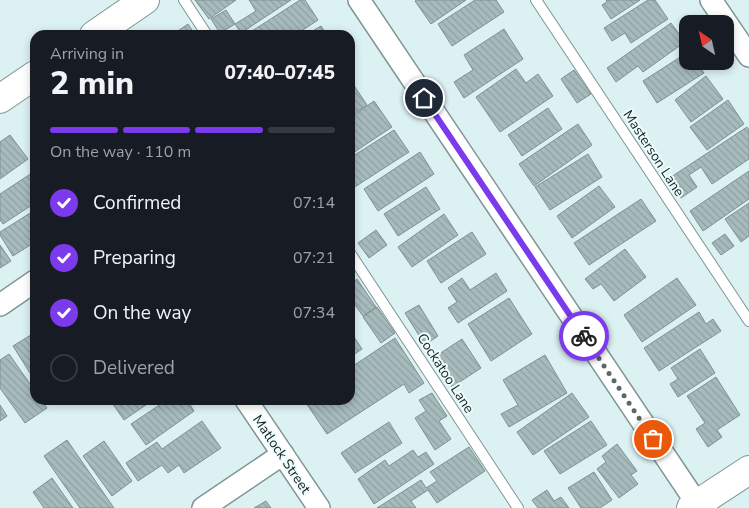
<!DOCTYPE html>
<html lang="en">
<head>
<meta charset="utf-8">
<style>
	body { margin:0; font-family:"Nunito Sans",sans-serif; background:#242831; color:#f1f3f6; height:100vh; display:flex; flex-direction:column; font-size:19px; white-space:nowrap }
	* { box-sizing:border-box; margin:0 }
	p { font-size:16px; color:#9ea1a6 }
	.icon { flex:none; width:28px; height:28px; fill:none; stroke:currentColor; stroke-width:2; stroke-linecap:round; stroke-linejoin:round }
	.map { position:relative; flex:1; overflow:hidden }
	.side { position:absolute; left:30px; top:30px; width:325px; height:375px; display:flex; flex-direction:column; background:#171b24; border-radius:15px; box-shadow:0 2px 8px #0003 }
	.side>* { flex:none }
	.needle { width:32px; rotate:326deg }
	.fabs { position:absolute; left:679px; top:15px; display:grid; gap:10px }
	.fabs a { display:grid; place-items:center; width:55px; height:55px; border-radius:10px; background:#171b24; box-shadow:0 2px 8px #0003; font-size:25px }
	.pin { position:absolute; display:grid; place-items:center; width:42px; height:42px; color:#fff; margin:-21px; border:2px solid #fff; border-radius:50%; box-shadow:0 1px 5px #0007 }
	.courier { position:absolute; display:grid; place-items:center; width:50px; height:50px; margin:-25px; border:4px solid #7c3aed; border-radius:50%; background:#fff; color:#222; box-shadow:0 1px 6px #0007 }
	.summary em { font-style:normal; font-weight:800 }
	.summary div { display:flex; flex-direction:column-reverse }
	.summary { display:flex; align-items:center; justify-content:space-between; height:85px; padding:0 20px }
	h1 { font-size:32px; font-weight:800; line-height:38px }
	.bar { display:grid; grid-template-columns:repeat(4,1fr); gap:8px 5px; align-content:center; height:60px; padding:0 20px }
	.bar i { height:6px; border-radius:4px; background:#363941 }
	.bar .current { background:#7c3aed }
	.bar p { grid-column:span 4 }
	ol { padding:0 20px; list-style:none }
	li { display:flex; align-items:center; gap:15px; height:55px }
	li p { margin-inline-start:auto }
	li .icon { padding:5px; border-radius:50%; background:#7c3aed; color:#fff; stroke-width:4 }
	li:last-child { color:#9ea1a6 }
	li i { width:28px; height:28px; border:2px solid #363941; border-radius:50% }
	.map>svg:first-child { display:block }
	.building { fill:url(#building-back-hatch); stroke:#7e9193 }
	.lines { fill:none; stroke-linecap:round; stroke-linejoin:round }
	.lane-casing { stroke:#819596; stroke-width:12 }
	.street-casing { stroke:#819596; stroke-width:24 }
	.secondary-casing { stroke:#819596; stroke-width:30 }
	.primary-casing { stroke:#819596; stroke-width:30 }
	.lane { stroke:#fff; stroke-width:10 }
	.street { stroke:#fff; stroke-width:21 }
	.secondary { stroke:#fff; stroke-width:28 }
	.primary { stroke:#fff; stroke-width:28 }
	.done { stroke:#5b6868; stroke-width:5; stroke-dasharray:0 9 }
	.route { stroke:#7c3aed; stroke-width:6 }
	.labels { text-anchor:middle; stroke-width:4; stroke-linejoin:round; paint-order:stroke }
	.street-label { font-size:14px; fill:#161e1e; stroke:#edfdfe }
</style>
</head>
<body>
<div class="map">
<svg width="749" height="508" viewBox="0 0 749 508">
	<defs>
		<pattern id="building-back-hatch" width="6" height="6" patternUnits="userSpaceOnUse" patternTransform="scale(1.25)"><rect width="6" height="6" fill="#a7bbbd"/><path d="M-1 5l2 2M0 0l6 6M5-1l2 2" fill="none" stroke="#8fa0a2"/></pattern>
	</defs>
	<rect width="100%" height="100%" fill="#dcf1f2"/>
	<path class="building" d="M195,0h41l-27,19z
		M249,0h42l-50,33 -6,-9 21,-13z
		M300,0h5l13,20 -23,15h-40l-3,-4z
		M417,0h49l-35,24 -16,-23z
		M475,0h21l8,12 -52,34 -14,-22z
		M606,0h34l-29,19 -9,-14 5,-3z
		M648,0h7l13,19 -37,24 -6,-10 -13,8 -8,-13z
		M226,10l9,14 -15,9 -9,-14z
		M671,23l14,19 -42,30 -5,-6 -22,16 -9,-14z
		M188,24l7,11h-23z
		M321,26l6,9h-21z
		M504,29l19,30 -59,39 -10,-16 19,-12 -9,-15z
		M688,52v9h8l8,12 -47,30 -14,-22z
		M516,69l10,14 12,-9 15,22 -53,36 -24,-35z
		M574,70l17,24 -14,9 -16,-24z
		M706,76l17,23 -32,23 -16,-22z
		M350,81h1l16,24 -17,11z
		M728,100l16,24 -37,26 -17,-23z
		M374,101l18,26 -42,28v-37z
		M548,108l14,21 -40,27 -14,-21z
		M578,124l14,21 -58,41 -15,-22z
		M747,127l2,3v29l-37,25 -11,-17 -12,8 8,12 -16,11 -13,-19z
		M394,130l15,22 -59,38v-32z
		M10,135l18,24 -28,20v-37z
		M420,152l14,22 -56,37 -14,-22z
		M588,154l14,23 -52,33 -15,-23z
		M35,171v32l-32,21 -3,-4v-26z
		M749,171v28l-46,32 -13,-20z
		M599,186l16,21 -43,31 -15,-22z
		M426,187l14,22 -42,27 -14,-22z
		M641,199l15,22 -67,44 -15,-22z
		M749,203v33l-8,6 -16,-23z
		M35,210v32l-22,14 -13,-21v-3z
		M444,214l14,21 -46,32 -14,-20z
		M376,230l11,15 -18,13 -11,-15z
		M472,232l14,22 -45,29 -14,-22z
		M725,234l9,12 -13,9 -9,-12z
		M0,245l11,16 -11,7z
		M625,249l21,28 -32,24 -13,-17 -8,5 -8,-10z
		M496,273l11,18 -49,32 -10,-15 9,-6 -9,-14 14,-10 8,12z
		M677,278l19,27 -54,37 -18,-27z
		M357,279l19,28 -13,9 -13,-18v-13z
		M509,298l23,36 -41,27 -23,-37z
		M419,305l19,31 -13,9 -20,-32z
		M377,307l18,26 -14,10 -18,-26z
		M699,312l7,12 7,-5 8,12 -62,40 -15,-23z
		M350,331l12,18 -12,8z
		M34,333l1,1v47l-22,-35z
		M395,338l29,45 -15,10 -5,-9 -77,50 -23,-34h46v-32z
		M462,339l19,29 -29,19 -19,-29z
		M700,349l15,24 -37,24 -8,-13 8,-5 -7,-11z
		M9,354l26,37v9h6l6,8 -22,15 -25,-35v-28z
		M545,355l22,38 -58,34 -8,-13 17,-9 -15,-25z
		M716,377l24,38 -23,15 5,7 -14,10 -12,-18 9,-6 -18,-27z
		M432,393l15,23 -8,5 12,18 -16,11 -20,-32 11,-7 -7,-11z
		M572,393l17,24 -56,38 -16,-23z
		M110,400h43l-29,20z
		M167,400h20l7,11 -48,34 -15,-21z
		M0,405l7,11 -7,5z
		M202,421l19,27 -37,25 -5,-8 -11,8 -6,-8 -24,16 -12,-18 31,-21 5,7z
		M591,421l16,24 -47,29 -16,-23z
		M389,422l13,21 -47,30 -14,-20z
		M67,440l47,68h-34l-36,-52z
		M104,441l28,40 -20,15 -29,-40z
		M617,444l20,27 -6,4 7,9 -19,14 -22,-29 9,-7 -4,-6z
		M469,447l16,24 -48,32 -9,-13 -17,11 5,7h-39l44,-28 5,8 11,-7 -7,-9z
		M413,450l5,7 8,-5 8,12 -60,40 -16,-25 27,-19 4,6z
		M594,472l18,28 -12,8h-19l-13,-20z
		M52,478l21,30h-29l-11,-16z
		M547,490l7,11 7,-4 8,11h-31l-6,-8z
		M266,501l5,7h-17z"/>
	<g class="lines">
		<g class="lane-casing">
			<path id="lane" d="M184,0l23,35
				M536,0l213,321
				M350,253l168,255"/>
		</g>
		<g class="street-casing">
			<path id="street" d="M359,0l341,508
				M711,0l38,56
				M0,305l35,-24
				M246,400l73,108
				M203,508l80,-54"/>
		</g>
		<g class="secondary-casing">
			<path id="secondary" d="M691,508l58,-38"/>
		</g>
		<g class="primary-casing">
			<path id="primary" d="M94,35l51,-35
				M0,99l35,-24"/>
		</g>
		<use href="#lane" class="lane"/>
		<use href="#street" class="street"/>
		<use href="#secondary" class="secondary"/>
		<use href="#primary" class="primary"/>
	</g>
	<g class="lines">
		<path class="done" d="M584,336l69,103"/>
		<path class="route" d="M424,98l160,238"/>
	</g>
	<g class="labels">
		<g class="street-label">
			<text transform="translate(654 153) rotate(57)" y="5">Masterson Lane</text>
			<text transform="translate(446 373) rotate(57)" y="5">Cockatoo Lane</text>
			<text transform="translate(282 454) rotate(56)" y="5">Matlock Street</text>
		</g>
	</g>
</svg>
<div class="fabs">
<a><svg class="needle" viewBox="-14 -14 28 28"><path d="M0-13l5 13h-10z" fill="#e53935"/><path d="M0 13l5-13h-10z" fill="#9ea1a6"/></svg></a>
</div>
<div class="pin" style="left:653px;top:439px;background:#ea580c"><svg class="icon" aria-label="bag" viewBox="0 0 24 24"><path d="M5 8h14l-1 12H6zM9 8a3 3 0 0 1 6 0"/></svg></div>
<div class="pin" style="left:424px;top:98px;background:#1f2937"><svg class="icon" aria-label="home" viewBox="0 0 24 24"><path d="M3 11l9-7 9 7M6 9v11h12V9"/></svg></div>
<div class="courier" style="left:584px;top:336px"><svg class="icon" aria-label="bike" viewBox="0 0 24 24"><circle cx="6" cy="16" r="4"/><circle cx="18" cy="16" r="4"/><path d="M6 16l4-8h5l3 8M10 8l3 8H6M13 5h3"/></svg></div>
<section class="side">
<div class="summary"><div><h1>2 min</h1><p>Arriving in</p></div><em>07:40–07:45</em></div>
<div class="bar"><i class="current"></i><i class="current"></i><i class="current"></i><i></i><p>On the way · 110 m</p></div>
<ol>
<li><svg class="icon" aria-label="check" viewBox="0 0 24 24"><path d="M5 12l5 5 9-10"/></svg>Confirmed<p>07:14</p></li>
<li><svg class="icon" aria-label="check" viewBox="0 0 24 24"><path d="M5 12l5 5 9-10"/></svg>Preparing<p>07:21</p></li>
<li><svg class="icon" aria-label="check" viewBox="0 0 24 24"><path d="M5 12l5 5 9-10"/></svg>On the way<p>07:34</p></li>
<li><i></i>Delivered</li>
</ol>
</section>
</div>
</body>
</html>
